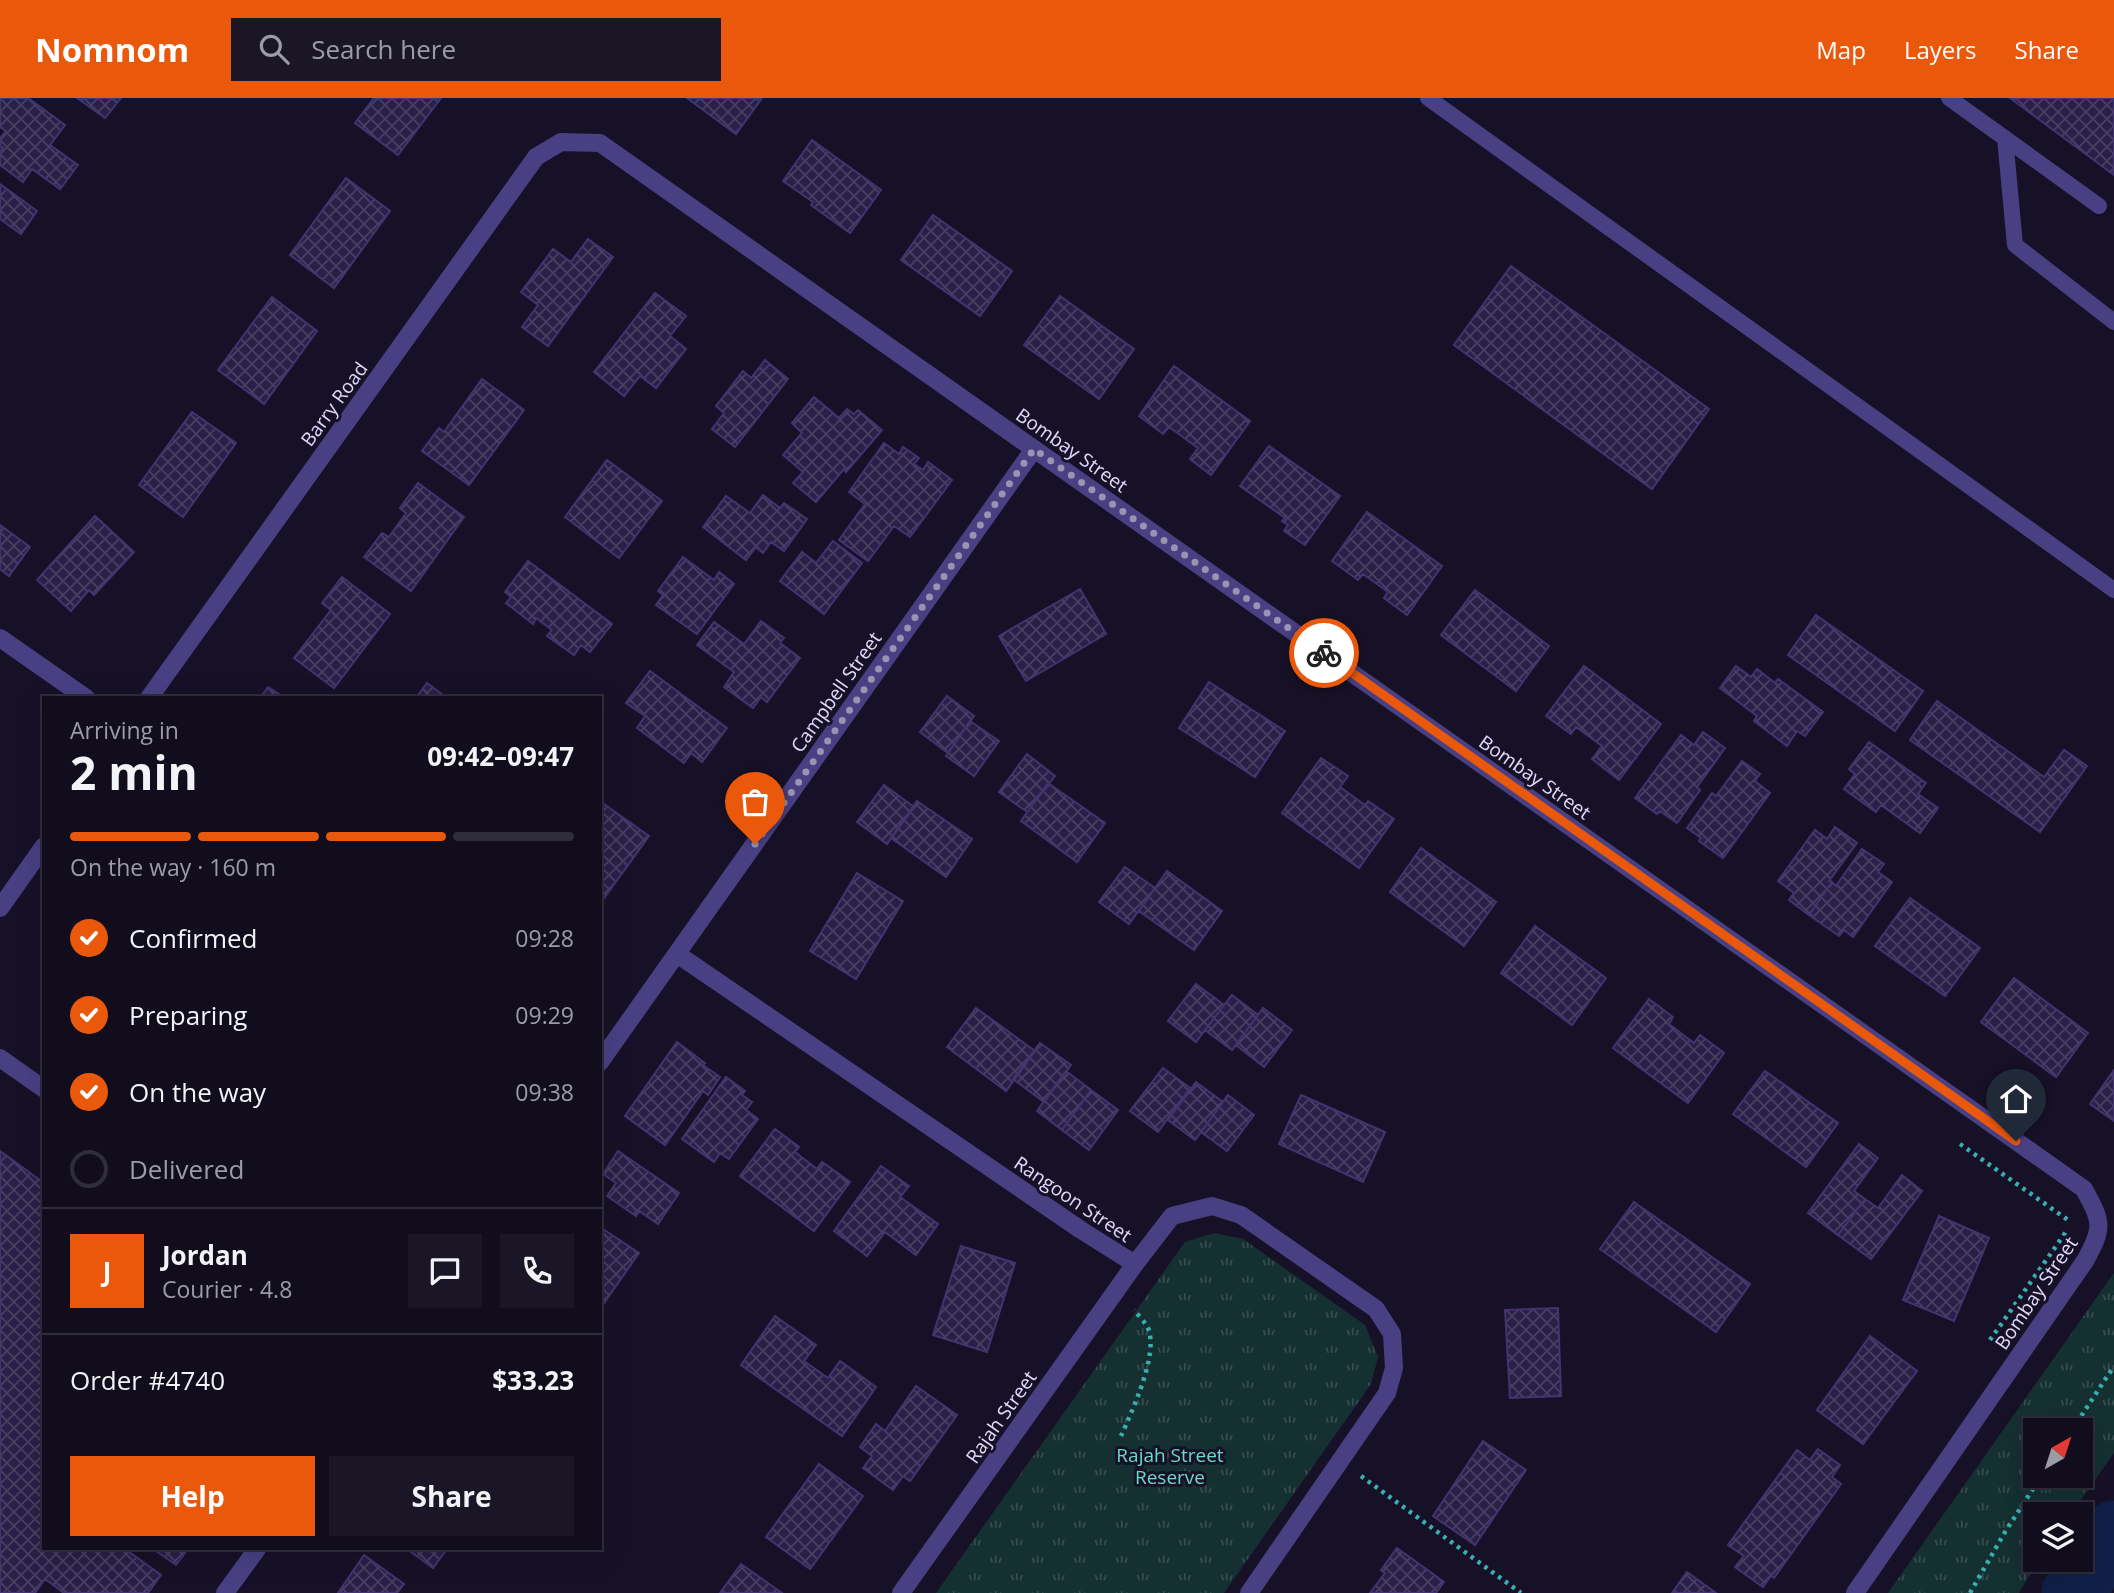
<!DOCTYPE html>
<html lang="en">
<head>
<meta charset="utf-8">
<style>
	body { margin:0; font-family:"Open Sans",sans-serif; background:#1a1626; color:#f1f3f6; height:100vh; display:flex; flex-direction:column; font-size:26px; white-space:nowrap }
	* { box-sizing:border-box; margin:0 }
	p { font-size:23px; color:#9c9ca4 }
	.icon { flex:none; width:38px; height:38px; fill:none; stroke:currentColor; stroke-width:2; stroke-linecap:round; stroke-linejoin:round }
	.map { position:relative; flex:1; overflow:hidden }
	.panel { position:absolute; left:42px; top:598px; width:560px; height:854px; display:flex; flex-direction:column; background:#110d1d; border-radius:0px; box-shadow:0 7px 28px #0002,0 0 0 2px #302d3b }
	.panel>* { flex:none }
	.needle { width:46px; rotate:39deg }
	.fabs { position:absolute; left:2023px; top:1320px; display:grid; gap:14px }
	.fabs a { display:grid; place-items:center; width:70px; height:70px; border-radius:0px; background:#110d1d; box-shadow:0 7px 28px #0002,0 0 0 2px #302d3b; font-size:35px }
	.pin { position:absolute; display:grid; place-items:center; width:60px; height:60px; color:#fff; margin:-72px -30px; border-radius:50% 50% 50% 0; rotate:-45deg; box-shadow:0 0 7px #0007 }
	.pin .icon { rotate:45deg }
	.courier { position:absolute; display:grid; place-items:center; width:70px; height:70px; margin:-35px; border:5px solid #ea580c; border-radius:50%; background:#fff; color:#222; box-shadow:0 2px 9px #0007 }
	.headline em { font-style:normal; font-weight:700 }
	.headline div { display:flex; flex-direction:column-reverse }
	.headline { display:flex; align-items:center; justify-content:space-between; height:119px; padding:0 28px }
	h1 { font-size:46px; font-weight:700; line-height:52px }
	.bar { display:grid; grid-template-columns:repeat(4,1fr); gap:10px 7px; align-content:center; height:84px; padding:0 28px }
	.bar i { height:9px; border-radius:5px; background:#302d3b }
	.bar .on { background:#ea580c }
	.bar p { grid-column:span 4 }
	.line { display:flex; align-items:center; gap:18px; padding:0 28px; border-top:2px solid #302d3b }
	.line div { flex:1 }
	.round { display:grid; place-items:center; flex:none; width:74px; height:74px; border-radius:0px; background:#1a1626 }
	ol { padding:0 28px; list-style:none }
	li { display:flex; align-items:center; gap:21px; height:77px }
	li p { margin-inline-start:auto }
	li .icon { padding:7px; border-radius:50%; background:#ea580c; color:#fff; stroke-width:4 }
	li:last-child { color:#9c9ca4 }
	li i { width:38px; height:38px; border:4px solid #302d3b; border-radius:50% }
	.button { display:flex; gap:14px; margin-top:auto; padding:14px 28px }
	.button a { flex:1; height:80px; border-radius:0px; background:#ea580c; color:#fff; font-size:28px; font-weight:700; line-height:80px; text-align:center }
	.button a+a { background:#1a1626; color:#f1f3f6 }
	header { display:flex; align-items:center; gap:42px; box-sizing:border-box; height:98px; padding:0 35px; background:#ea580c; color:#fff }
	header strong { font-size:33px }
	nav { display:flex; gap:38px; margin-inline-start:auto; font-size:24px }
	.search { width:490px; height:63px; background:#1a1626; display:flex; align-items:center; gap:18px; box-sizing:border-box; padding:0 24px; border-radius:0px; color:#9c9ca4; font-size:26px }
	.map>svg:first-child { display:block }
	.park { fill:url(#park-tufts); fill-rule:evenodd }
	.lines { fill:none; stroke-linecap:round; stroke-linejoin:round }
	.river { stroke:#102048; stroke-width:63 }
	.building { fill:url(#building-cross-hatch); stroke:#443271; stroke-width:2 }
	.path { stroke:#38b0b3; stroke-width:4.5; stroke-dasharray:3.5 5; stroke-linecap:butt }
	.service { stroke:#484083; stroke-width:16 }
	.minor { stroke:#484083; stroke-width:18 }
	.done { stroke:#9a94b2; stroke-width:7; stroke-dasharray:0 12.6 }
	.route { stroke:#ea580c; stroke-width:9 }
	.labels { text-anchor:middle; stroke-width:6; stroke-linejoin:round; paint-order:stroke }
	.street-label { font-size:19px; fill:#e1dafd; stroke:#171127 }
	.park-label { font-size:19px; fill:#6ad9c6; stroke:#171127 }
</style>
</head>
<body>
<header>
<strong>Nomnom</strong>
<div class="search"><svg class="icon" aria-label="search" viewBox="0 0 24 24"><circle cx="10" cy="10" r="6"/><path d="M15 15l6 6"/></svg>Search here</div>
<nav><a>Map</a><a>Layers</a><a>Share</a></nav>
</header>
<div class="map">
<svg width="2114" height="1495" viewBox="0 0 2114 1495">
	<defs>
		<pattern id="park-tufts" width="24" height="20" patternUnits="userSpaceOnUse" patternTransform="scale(1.75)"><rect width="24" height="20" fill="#153031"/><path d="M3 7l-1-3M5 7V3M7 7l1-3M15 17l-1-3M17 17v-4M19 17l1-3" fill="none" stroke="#374d50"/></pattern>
		<pattern id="building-cross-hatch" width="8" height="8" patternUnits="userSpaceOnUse" patternTransform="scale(1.75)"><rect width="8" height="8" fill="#2a1f47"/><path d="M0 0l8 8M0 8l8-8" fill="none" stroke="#493f62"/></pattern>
	</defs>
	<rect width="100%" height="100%" fill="#171127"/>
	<path class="park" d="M1214,1135l29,6 122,86 13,32 -7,27 -147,209h-288l249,-351z
		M2114,1175v180l-43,61h-36v45h4l-20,34h-131zM2035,1332h46v45h-46z"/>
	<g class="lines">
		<path class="river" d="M2073,1495l41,-61"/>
	</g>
	<path class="building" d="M0,0h28l37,27 -15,20 28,20 -18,24 -28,-20 -9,13 -23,-17v-14l3,-3 -3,-2v-8l6,-7 -6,-4z
		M77,0h44l-16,20z
		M374,0h67l-43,57 -43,-32z
		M687,0h75l-26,36z
		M2010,0h104v77z
		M812,42l69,50 -31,43 -39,-28 2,-3 -30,-21z
		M346,80l44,33 -56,77 -44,-33z
		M0,86l37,27 -16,23 -21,-15z
		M933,117l79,56 -32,45 -79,-56z
		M588,141l25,18 -65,89 -26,-19 16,-22 -17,-13 32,-43 18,13z
		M1511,168l198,143 -57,80 -198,-144z
		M655,195l31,23 -16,20 16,13 -30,39 -16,-12 -16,20 -30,-24z
		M1060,198l74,53 -35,50 -75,-54z
		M272,199l45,34 -53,73 -46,-34z
		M765,262l23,19 -53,68 -23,-18 12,-16 -8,-7 27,-35 8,7z
		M1174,268l76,55 -39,54 -21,-16 8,-11 -29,-21 -6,7 -24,-18z
		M482,281l42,31 -55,75 -47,-34 17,-23 5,4z
		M814,299l25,21 8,-9 7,5 4,-4 24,20 -36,42 -2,-3 -28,33 -23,-19 10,-11 -20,-17 19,-22 -10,-10z
		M192,314l44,31 -53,74 -44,-32z
		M884,345l15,11 4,-7 16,11 -5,6 9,6 5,-8 24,18 -42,57 -16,-11 -26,35 -29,-21 26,-36 -16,-12z
		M1269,348l71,50 -35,49 -21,-14 4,-6 -6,-4 3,-3 -45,-32z
		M607,362l55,41 -43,57 -54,-41z
		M418,385l46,34 -53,74 -47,-34 18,-24 7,4 17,-24 -6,-5z
		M763,397l17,13 4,-5 23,16 -23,32 -13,-9 -8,11 -7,-6 -10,13 -43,-33 23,-31 24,17z
		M1367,414l75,54 -35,49 -23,-17 4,-6 -25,-18 -5,6 -26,-19z
		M95,418l39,36 -40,43 -5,-5 -18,21 -34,-31z
		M0,427l30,22 -21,29 -9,-7z
		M833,443l29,22 -38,51 -44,-33 22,-29 14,11z
		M683,459l31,23 5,-8 15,12 -37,50 -41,-29 7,-10 -5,-4z
		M528,463l84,63 -22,28 -9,-7 -7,10 -27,-19 5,-6 -16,-12 -3,6 -27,-21 5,-6 -6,-5z
		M342,479l48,37 -56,74 -40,-30 37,-48 -9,-7z
		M1080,491l26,45 -80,47 -27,-45z
		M1475,492l74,56 -33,45 -75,-56z
		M1816,517l107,76 -28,40 -107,-76z
		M761,523l23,17 -4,5 20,15 -33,44 -6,-5 -8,11 -29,-21 10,-15 -37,-27 17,-23 30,22z
		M1584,568l77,58 -42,56 -27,-21 10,-13 -26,-19 -5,7 -25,-18z
		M1736,568l15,11 6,-8 18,14 3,-4 45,33 -18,24 -8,-5 -10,15 -33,-25 3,-5 -37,-28z
		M650,573l77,57 -25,34 -11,-9 -7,10 -47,-35 8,-12 -19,-13z
		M1209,584l76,49 -30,46 -76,-49z
		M427,585l20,15h-31z
		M268,589l17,11h-25z
		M947,598l27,20 -26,37 -28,-21z
		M1937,603l107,76 20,-27 23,16 -47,66 -130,-92z
		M970,623l29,20 -25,35 -28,-20z
		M1703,634l22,16 -28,39 3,3 -23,33 -17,-12 -3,3 -22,-16 46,-63 13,10z
		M1869,644l57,41 -8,11 20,14 -18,25 -39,-28 -5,7 -32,-23 11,-15 -6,-5z
		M1027,656l28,22 -28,36 -28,-20z
		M1321,660l27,18 -8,11 25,18 3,-4 26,18 -35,49 -77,-55z
		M1742,663l18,13 -5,7 15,12 -47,65 -24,-17 2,-3 -14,-10 25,-35 4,3z
		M1048,685l57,40 -28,39 -56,-41z
		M884,687l30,22 -27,37 -30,-22z
		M917,703l55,38 -26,38 -55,-39z
		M604,706l45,32 -49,68v-95z
		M1835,729l22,16 -28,38 3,1 -23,33 -20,-15 5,-7 -16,-12 37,-51 12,9z
		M1421,750l75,54 -32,44 -74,-54z
		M1862,751l22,15 -6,8 14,10 -39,55 -9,-7 -5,6 -30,-21 23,-33 4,4z
		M1125,769l30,21 -26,36 -30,-22z
		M1167,773l55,40 -28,39 -55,-39z
		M857,775l46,28 -47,78 -46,-28z
		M1910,800l70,50 -35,48 -70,-50z
		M1535,828l71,52 -34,47 -71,-52z
		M2014,880l74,55 -32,44 -75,-55z
		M1196,886l28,21 -28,37 -28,-21z
		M1232,897l26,20 -26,35 -27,-20z
		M1649,901l24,18 -4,7 25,19 6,-8 24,18 -36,50 -75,-55z
		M976,910l59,43 -29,40 -59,-44z
		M1263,910l29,22 -28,37 -28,-22z
		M677,944l28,21 -2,2 17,12 -12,18 -5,-4 -38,54 -40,-29z
		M1040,945l31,22 -27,37 -31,-23z
		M1163,970l27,20 -32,44 -28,-21z
		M2114,972v51l-24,-17z
		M1066,973l25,19 -29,40 -25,-19z
		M1765,973l73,52 -32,44 -73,-53z
		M726,979l19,14 -3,4 10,7 -6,8 12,9 -29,40 -9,-6 -6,9 -32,-23z
		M1196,984l27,20 -28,38 -27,-20z
		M1091,992l27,20 -29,40 -27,-20z
		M1228,997l26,20 -27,36 -26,-19z
		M1301,997l84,37 -22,50 -84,-38z
		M775,1031l24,18 -4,5 22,17 5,-7 28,20 -36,49 -74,-55z
		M1859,1046l19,14 -24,33 11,8 -27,36 -30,-22z
		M0,1053l44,32v366h81l36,26 -13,18h-84l-19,-14 -10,14h-35z
		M618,1053l61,42 -21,31 -19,-13 -3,5 -29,-20 9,-13 -13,-9z
		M881,1068l28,20 -9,11 38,27 -22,31 -31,-23 -18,24 -33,-25z
		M1902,1077l20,16 -51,68 -33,-24 27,-36 13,9z
		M1634,1104l116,82 -34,48 -116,-83z
		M1939,1118l50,22 -35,83 -51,-21z
		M600,1129l39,26 -39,56z
		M961,1148l54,17 -28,89 -54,-17z
		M1558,1210l3,88 -51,2 -5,-88z
		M775,1218l41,29 -12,16 24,17 12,-17 36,26 -34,49 -101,-71z
		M1870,1238l47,35 -54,73 -46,-34z
		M916,1288l41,29 -47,66 -7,-5 -10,14 -30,-22 9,-12 -12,-9 16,-23 9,7z
		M1483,1343l43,29 -51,75 -42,-29z
		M1818,1351l22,16 -8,12 9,7 -67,94 -3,-2 -8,11 -28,-20 9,-11 -16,-11 69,-95 13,10z
		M819,1366l44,32 -53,73 -44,-32z
		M1397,1450l47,34 -8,11h-66l15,-20 -4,-3z
		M153,1451h35l-12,16z
		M407,1451h40l-14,19z
		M364,1457l40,29 -7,9h-59z
		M741,1466l41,29h-62z
		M1687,1474l29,21h-44z"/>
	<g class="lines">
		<path class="path" d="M1960,1046l108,76
			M1990,1242l78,-111
			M2072,1332l42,-64
			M1121,1338c11,-25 38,-82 27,-108 -3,-6 -10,-13 -14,-18
			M1361,1378l160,117
			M1970,1495l35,-61 37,-57"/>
		<path class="service" d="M1428,0l686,492
			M1949,0l150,108
			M2005,40l10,107 99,77"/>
		<path class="minor" d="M0,540l86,60
			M149,600l387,-541 25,-15 39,1 1484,1046c18,33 20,38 1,72l-230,332
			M0,810l44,-62
			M677,856l404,276 54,34 37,-48 40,-10 29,9 135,94 16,25 2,34 -7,25 -138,200
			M0,960l44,31
			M600,964l434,-613
			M225,1495l32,-44
			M901,1495l234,-329"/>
	</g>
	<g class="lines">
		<path class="done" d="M755,746l279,-395 290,204"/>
		<path class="route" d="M1324,555l692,488"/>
	</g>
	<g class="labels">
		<g class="street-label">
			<text transform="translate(334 306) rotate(-54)" y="7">Barry Road</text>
			<text transform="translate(1072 352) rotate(35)" y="7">Bombay Street</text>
			<text transform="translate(836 594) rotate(-55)" y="7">Campbell Street</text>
			<text transform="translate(1535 679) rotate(35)" y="7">Bombay Street</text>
			<text transform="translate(1073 1101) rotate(34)" y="7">Rangoon Street</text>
			<text transform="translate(2036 1195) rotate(-56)" y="7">Bombay Street</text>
			<text transform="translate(1001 1319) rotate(-55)" y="7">Rajah Street</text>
		</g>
		<g class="park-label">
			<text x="1170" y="1364">Rajah Street<tspan x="1170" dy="22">Reserve</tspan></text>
		</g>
	</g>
</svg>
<div class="fabs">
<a><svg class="needle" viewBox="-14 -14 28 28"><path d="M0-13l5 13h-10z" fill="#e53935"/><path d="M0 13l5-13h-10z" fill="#9c9ca4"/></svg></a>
<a><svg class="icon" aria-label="layers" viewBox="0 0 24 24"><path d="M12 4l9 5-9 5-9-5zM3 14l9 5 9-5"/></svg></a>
</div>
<div class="pin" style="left:755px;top:746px;background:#ea580c"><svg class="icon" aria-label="bag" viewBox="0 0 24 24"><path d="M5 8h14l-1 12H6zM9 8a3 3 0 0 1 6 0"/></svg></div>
<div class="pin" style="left:2016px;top:1043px;background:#1f2937"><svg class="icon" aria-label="home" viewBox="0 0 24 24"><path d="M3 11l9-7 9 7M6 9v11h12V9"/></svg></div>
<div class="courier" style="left:1324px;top:555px"><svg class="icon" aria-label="bike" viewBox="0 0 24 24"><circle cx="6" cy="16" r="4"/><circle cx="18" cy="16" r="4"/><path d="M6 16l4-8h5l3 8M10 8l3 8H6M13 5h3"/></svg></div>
<section class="panel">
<div class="headline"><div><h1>2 min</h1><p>Arriving in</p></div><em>09:42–09:47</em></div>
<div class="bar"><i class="on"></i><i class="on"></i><i class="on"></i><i></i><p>On the way · 160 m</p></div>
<ol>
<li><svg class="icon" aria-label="check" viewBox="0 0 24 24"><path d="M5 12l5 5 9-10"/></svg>Confirmed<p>09:28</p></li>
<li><svg class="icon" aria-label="check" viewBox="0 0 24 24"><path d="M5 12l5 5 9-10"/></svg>Preparing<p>09:29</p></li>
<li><svg class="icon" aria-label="check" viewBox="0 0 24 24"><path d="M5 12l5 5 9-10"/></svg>On the way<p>09:38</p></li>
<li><i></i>Delivered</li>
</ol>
<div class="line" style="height:126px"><b class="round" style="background:#ea580c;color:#fff">J</b><div><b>Jordan</b><p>Courier · 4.8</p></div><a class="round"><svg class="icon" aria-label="chat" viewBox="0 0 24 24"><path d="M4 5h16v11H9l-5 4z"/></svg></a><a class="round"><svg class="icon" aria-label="phone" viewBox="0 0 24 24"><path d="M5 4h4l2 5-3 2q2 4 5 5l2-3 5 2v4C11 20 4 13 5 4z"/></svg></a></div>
<div class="line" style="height:91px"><div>Order #4740</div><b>$33.23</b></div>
<div class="button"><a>Help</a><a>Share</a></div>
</section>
</div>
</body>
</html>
